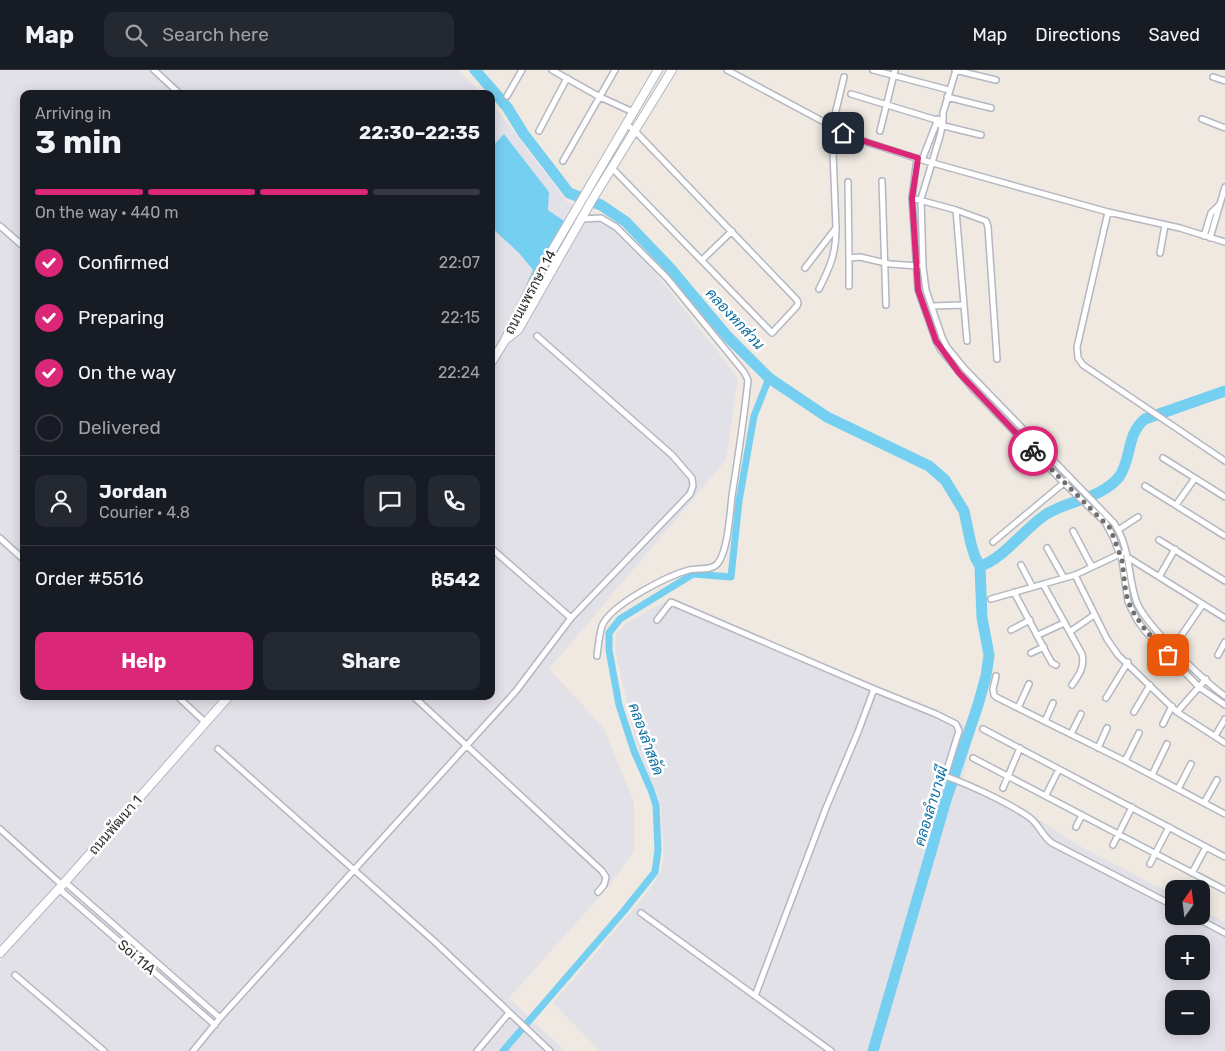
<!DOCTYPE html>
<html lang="en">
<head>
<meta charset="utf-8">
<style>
	body { margin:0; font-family:Rubik,Sarabun,sans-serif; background:#242831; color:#f1f3f6; height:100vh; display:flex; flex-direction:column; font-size:19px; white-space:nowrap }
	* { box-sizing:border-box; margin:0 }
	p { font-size:16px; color:#9ea1a6 }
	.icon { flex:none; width:28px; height:28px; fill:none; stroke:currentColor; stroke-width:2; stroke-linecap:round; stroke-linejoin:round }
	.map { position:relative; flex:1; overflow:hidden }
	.details { position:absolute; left:20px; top:20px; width:475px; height:610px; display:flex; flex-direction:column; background:#171b24; border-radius:10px; box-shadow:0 2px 12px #0003 }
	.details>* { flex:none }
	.needle { width:32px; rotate:14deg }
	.fabs { position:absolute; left:1165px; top:810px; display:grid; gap:10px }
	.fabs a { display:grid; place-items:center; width:45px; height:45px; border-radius:10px; background:#171b24; box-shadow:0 2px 12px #0003; font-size:25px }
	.pin { position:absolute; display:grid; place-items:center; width:42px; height:42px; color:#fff; margin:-21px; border-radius:10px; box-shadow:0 2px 8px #0006 }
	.courier { position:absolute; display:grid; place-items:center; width:50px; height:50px; margin:-25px; border:4px solid #db2777; border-radius:50%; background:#fff; color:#222; box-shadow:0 1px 6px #0007 }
	.headline em { font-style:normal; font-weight:700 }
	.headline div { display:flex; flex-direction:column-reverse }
	.headline { display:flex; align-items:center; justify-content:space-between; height:85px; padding:0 15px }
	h1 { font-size:32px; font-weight:700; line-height:38px }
	.bar { display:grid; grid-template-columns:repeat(4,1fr); gap:8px 5px; align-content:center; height:60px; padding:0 15px }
	.bar i { height:6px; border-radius:4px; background:#363941 }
	.bar .current { background:#db2777 }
	.bar p { grid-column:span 4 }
	.line { display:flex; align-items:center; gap:12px; padding:0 15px; border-top:1px solid #363941 }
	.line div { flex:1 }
	.round { display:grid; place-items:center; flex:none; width:52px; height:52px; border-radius:10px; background:#242831 }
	ol { padding:0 15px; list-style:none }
	li { display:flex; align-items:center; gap:15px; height:55px }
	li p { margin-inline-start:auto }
	li .icon { padding:5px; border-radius:50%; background:#db2777; color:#fff; stroke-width:4 }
	li:last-child { color:#9ea1a6 }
	li i { width:28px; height:28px; border:2px solid #363941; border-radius:50% }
	.primary-button { display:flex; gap:10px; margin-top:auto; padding:10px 15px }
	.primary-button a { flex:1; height:58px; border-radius:10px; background:#db2777; color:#fff; font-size:20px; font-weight:700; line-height:58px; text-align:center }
	.primary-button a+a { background:#242831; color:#f1f3f6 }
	header { display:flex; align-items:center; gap:30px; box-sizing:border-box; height:70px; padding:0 25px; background:#171b24; border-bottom:1px solid #363941 }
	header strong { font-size:24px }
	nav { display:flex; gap:28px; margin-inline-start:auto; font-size:18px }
	.search { width:350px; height:45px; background:#242831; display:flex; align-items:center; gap:12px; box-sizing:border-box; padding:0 18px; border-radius:10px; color:#9ea1a6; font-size:19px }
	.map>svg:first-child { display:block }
	.industrial { fill:#e3e1e8; fill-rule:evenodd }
	.water { fill:#75cff0 }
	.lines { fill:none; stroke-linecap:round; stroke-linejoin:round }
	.canal { stroke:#75cff0; stroke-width:7 }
	.river { stroke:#75cff0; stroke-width:11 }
	.street-casing { stroke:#b4b7c1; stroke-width:8 }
	.secondary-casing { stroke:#b4b7c1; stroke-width:10 }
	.street { stroke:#fff; stroke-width:5 }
	.secondary { stroke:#fff; stroke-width:8 }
	.done { stroke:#726f6d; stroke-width:5; stroke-dasharray:0 9 }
	.route { stroke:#db2777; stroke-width:6 }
	.labels { text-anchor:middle; stroke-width:5; stroke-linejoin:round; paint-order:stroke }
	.street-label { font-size:14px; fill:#2e2e2e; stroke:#fff }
	.water-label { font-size:15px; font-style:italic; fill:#0d6fa3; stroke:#fff }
</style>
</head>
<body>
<header>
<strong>Map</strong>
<div class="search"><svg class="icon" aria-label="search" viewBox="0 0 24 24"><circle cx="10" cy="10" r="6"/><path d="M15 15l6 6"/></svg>Search here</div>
<nav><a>Map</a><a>Directions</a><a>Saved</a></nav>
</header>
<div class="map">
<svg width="1225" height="981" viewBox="0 0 1225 981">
	<rect width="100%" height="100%" fill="#efe9e1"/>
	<path class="industrial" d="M0,0h458l25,24h-459v602h467v-594l76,100 36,18 22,19 33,37 80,102 -12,82 -177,209 54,58 31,75v49l-25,35 -100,112 56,53h-565z
		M671,528l303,131 -11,50 80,43 37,24 94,49v21h27v-6l24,12v129h-625l-47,-48 94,-110 14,-22 3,-13 -3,-51 -4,-14 -16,-36 -6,-19 -19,-84 -1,-12 1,-8 11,-11zM1174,874h27v27h-27zM1174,929h27v27h-27z"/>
	<path class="water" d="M504,64l45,58 -1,18 16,11 -38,64 7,-15 -14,-17 -28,-26v-79z"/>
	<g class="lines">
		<path class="canal" d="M503,981l120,-139 32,-40 3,-22 -2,-45 -5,-15 -17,-39 -15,-46 -10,-55v-17l11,-14 73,-45 38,3 8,-76 15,-85 15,-38"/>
		<path class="river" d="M475,0l32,37 16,26 46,60 32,12 25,17 44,46 57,68 42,42 58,39 102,49 16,14 19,31 7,33 4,13 5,9 2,52 7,37 -3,21 -8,29 -32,95 -73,251
			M980,496c22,-6 44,-37 65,-51 23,-15 56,-16 74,-38 13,-18 7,-43 26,-58l80,-28"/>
		<g class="street-casing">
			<path id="street" d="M154,0l26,24
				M552,0l48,27 33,15
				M727,0l127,68 68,22 186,52 -31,135 1,11 5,7 142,96
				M873,0l76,20
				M955,0l41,10
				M956,0l-13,43v9l-3,14 -19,63 2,68 3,23 16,47 5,10 18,22 149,154c17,26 13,50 22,77 6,22 69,82 89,96
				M1213,7l12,4
				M851,24l92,28
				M507,26l15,-26
				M947,27l44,11
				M1202,49l23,9
				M940,55l41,10
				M539,61l28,-53
				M880,61l15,-61
				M917,88l-5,40 6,92 18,51 5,9 32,39 91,94 41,39 8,15 9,23 6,42 9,18 8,11 54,56 26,18
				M922,90l16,-41
				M563,91l52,-91
				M612,98l160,165 25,-27 1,-3 -1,-3 -162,-169 -9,-7
				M882,111l4,124
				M848,112l1,76 11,-1 30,7 28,2
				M912,128l44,12 30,11 2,6 9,132
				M956,140l11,131
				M1108,142l72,16 45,14
				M582,149l19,-1 15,9 51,51 77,94 4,8c-4,39 -10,78 -16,116 -2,17 -4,54 -14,67 -6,8 -20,5 -29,7 -22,6 -79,35 -87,56 -3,10 -4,21 -5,30
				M0,156l24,21
				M1204,166l7,-23 8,-8
				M1210,168l15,-51
				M1160,183l5,-28
				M849,188v28
				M702,190l30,-29
				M805,198l31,-40 -4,-101 12,-50
				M819,219c11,-22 17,-35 17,-60
				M932,236l32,-1
				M1163,388l62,39
				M1145,416l80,50
				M1176,435l19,-27
				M1118,460l20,-13
				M1073,461l19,36
				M0,468l24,22
				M1159,470l66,41
				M993,472l73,-61
				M491,478l80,70
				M1047,478l17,30
				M1129,488l96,60
				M1021,495l11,21
				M1075,505l32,64 11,16 59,57 48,31
				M1159,507l16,-28
				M1043,514l39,70c3,13 -3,21 -10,31
				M1014,522l34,64 4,7 4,2
				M991,529l84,-24 47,-22
				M657,550l14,-18 203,87
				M1011,560l19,-10
				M1071,561l23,-16
				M1038,565l26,-12
				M1031,583l13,-6
				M1168,585l35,-51
				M1218,585l7,-13
				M996,606l-3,13 1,6 2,2 129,64 100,53
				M177,626l29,27
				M413,626l189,175 4,6 -2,8 -6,7
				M1106,628l22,-36
				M1018,638l11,-24
				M1134,642l16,-27
				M1177,642l29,-33
				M1045,651l8,-18
				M1163,654l9,-18
				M983,659l242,128
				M1071,664l10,-20
				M1215,666l10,-17
				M1098,678l9,-20
				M218,679l216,192 116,110
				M973,688l252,132
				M1125,691l14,-28
				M1152,705l15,-31
				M1003,718l17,-40
				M1178,719l13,-25
				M1046,725l13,-26
				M1204,733l13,-23
				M1076,757l6,-12
				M0,759l62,56
				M1113,775l19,-38
				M1150,794l19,-37
				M1192,803l14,-26
				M65,812l155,136
				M59,819l156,136
				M641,843l190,138
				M1193,846l32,17
				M15,905l89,76
				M755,926l71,-188 32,-76 16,-43 62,25 20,10 3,7 -14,45c25,9 62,26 84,41 10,7 13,19 23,26l122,63
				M193,981l27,-33 296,-327 55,-73 119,-124 3,-8 -1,-8 -20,-23 -135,-119
				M477,981l32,-38"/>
		</g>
		<g class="secondary-casing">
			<path id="secondary" d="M505,270l13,-10 74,-130 80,-130
				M491,293l13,-21 29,-59 125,-213
				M0,883l65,-71 164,-186"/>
		</g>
		<use href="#street" class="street"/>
		<use href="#secondary" class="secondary"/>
	</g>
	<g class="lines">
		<path class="done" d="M1033,381l77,77 12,32 4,34 5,15 15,22 22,24"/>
		<path class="route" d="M843,63l24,9 51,16 -6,40 6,92 18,51 23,32 74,78"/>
	</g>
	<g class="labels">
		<g class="street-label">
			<text transform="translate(530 222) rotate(-62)" y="5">ถนนแพรกษา 14</text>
			<text transform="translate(115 755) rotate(-49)" y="5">ถนนพัฒนา 1</text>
			<text transform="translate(137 887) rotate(41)" y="5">Soi 11A</text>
		</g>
		<g class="water-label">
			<text transform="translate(735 249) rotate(47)" y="5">คลองหกส่วน</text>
			<text transform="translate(646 669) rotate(70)" y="5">คลองลำสลัด</text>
			<text transform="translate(931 736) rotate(-73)" y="5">คลองลำบางผี</text>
		</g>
	</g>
</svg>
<div class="fabs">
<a><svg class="needle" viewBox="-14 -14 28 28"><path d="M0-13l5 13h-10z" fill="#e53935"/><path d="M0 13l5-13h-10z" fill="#9ea1a6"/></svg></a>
<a>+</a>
<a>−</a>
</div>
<div class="pin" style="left:1168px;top:585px;background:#ea580c"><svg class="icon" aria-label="bag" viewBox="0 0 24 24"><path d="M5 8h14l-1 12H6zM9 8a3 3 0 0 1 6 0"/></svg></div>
<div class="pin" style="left:843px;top:63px;background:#1f2937"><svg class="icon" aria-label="home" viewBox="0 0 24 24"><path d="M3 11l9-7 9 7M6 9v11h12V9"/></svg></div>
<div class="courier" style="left:1033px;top:381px"><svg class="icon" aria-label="bike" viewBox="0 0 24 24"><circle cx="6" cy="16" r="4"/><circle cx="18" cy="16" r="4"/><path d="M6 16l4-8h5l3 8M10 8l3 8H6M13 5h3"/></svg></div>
<section class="details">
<div class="headline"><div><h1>3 min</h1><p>Arriving in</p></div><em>22:30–22:35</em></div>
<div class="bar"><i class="current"></i><i class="current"></i><i class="current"></i><i></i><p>On the way · 440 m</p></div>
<ol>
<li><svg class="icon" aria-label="check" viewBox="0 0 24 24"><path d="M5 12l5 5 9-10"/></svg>Confirmed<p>22:07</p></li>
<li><svg class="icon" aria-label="check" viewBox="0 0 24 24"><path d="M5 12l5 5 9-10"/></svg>Preparing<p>22:15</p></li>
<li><svg class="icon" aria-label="check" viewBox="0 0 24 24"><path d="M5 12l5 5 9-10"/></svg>On the way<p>22:24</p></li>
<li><i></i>Delivered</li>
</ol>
<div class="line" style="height:90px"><a class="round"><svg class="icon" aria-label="person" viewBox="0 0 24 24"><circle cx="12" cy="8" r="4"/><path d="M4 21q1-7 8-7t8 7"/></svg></a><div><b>Jordan</b><p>Courier · 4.8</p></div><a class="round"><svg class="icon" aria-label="chat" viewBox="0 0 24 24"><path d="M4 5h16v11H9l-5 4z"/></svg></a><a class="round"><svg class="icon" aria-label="phone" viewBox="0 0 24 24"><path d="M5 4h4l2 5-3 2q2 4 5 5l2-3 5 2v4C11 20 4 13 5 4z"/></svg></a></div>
<div class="line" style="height:65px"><div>Order #5516</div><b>฿542</b></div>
<div class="primary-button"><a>Help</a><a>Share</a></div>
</section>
</div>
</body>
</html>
